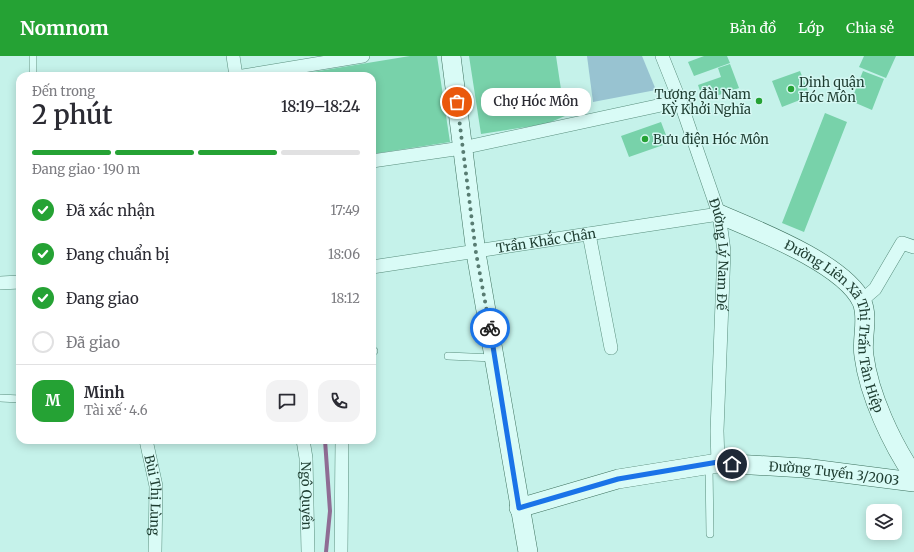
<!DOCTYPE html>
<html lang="vi">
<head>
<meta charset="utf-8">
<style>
	body { margin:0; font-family:Merriweather,serif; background:#f2f2f3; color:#2b2b33; height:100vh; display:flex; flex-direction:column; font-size:15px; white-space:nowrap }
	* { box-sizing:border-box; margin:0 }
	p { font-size:13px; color:#7c7c81 }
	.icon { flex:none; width:22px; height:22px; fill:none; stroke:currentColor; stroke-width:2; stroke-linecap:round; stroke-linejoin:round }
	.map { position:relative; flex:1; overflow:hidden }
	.panel { position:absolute; left:16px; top:16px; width:360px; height:372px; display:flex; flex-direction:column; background:#fff; border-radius:12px; box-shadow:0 2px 10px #0003 }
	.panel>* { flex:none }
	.fabs { position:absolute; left:866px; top:448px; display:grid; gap:8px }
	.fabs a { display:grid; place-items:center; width:36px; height:36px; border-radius:8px; background:#fff; box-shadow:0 2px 10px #0003; font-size:20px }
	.pin { position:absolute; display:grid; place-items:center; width:34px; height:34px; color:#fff; margin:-17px; border:2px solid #fff; border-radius:50%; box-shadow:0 1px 4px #0007 }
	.courier { position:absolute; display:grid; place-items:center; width:40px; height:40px; margin:-20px; border:3px solid #1a73e8; border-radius:50%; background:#fff; color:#222; box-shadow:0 1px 5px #0007 }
	.bubble { position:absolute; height:28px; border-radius:12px; background:#fff; box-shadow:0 2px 10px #0003; font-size:13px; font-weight:600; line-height:28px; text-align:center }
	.head em { font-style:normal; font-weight:600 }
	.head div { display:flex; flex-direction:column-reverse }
	.head { display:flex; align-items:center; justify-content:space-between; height:68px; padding:0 16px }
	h1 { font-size:26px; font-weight:600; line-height:30px }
	.bar { display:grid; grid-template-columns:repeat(4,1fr); gap:6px 4px; align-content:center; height:48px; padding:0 16px }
	.bar i { height:5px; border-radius:3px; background:#e1e1e2 }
	.bar .selected { background:#25a234 }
	.bar p { grid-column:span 4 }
	.line { display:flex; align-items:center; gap:10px; padding:0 16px; border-top:1px solid #e1e1e2 }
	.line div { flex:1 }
	.round { display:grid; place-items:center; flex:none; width:42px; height:42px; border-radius:12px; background:#f2f2f3 }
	ol { padding:0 16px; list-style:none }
	li { display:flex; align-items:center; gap:12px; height:44px }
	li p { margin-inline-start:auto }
	li .icon { padding:4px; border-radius:50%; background:#25a234; color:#fff; stroke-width:4 }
	li:last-child { color:#7c7c81 }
	li i { width:22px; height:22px; border:2px solid #e1e1e2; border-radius:50% }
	header { display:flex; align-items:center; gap:24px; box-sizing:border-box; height:56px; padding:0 20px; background:#25a234; color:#fff }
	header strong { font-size:19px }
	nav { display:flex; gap:22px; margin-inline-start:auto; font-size:14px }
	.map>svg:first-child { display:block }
	.green { fill:#98c3d1 }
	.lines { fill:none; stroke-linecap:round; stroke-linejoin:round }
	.stream { stroke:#8f6d94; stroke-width:4 }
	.building { fill:#78d2aa }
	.lane-casing { stroke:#598e7d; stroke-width:8 }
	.street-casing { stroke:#598e7d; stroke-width:14 }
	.secondary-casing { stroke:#3c705d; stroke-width:20 }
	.lane { stroke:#d9fbf6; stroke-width:7 }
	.street { stroke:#d9fbf6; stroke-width:13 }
	.secondary { stroke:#d9fbf6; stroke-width:19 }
	.done { stroke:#587c72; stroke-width:4; stroke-dasharray:0 7.2 }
	.route { stroke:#1a73e8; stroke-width:5 }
	.poi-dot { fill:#25a234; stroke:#d5f8f3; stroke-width:1.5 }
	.labels { text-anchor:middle; stroke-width:3; stroke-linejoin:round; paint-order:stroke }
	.poi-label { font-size:13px; fill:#1e3d31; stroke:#d5f8f3; text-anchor:start }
	.street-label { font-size:13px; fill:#1e3d31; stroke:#d5f8f3 }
</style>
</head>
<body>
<header>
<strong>Nomnom</strong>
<nav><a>Bản đồ</a><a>Lớp</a><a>Chia sẻ</a></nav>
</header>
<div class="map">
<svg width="914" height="496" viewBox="0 0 914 496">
	<rect width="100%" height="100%" fill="#c5f2ea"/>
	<path class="green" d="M587,0h55l14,34 -63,12z"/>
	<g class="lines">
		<path class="stream" d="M325,384l5,71 -4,41"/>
	</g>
	<path class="building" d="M410,0h27l13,86 -78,12v-78h-84z
		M469,0h87l9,60 -19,8 -65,10z
		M704,0h23l3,7 -36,13 -6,-14z
		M864,0h32l-10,22 -27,-11z
		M730,8l9,24 -29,10 -2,-6 -7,2 -3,-9 23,-8 -3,-9z
		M800,15l10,25 -28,11 -10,-26z
		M863,15l21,8 -12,31 -21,-9z
		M825,57l22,9 -43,110 -22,-9z
		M661,66l8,21 -40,14 -8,-21z"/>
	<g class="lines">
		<g class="lane-casing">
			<path id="lane" d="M33,20v-20
				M372,295h2
				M448,300l45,2
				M0,342l20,1
				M709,410l1,68"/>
		</g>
		<g class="street-casing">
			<g id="street">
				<path d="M233,0l3,20"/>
				<path id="s1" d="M662,0l18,45 39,113 5,37 -7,180 1,32"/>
				<path d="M243,20l120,-20"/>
				<path d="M372,105l90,-13 218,-47"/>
				<path d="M589,178l22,114"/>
				<path id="s2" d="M372,211l347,-53"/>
				<path d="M0,227l20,-1"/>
				<path d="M861,245l14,-12 27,-46 12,4"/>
				<path id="s3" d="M146,384l10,46 -1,66"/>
				<path id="s4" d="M303,384l3,18 2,94"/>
				<path d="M341,496l1,-112"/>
			</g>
		</g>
		<g class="secondary-casing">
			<g id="secondary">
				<path d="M451,0l25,197 52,299"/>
				<path id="s5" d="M719,158c37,16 126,50 143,88 7,17 -1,37 2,54 5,39 28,88 50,120"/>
				<path id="s6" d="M519,452l99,-29 100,-16 86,5 110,14"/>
			</g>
		</g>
		<use href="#lane" class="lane"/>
		<use href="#street" class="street"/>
		<use href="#secondary" class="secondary"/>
	</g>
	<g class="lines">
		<path class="done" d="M457,46l19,151 14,75"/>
		<path class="route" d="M490,272l29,180 99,-29 100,-17 14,2"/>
	</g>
	<g class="poi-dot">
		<circle cx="791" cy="33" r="4"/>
		<circle cx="759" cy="45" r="4"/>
		<circle cx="645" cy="83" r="4"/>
	</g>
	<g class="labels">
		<g class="poi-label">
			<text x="799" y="31">Dinh quận<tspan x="799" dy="15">Hóc Môn</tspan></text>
			<text x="751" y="43" text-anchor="end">Tượng đài Nam<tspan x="751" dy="15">Kỳ Khởi Nghĩa</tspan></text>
			<text x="653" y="88">Bưu điện Hóc Môn</text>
		</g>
		<g class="street-label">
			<text dy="5" stroke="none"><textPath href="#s2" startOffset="176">Trần Khắc Chân</textPath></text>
			<text dy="5" stroke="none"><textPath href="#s1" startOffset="208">Đường Lý Nam Đế</textPath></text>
			<text dy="5" stroke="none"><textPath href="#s5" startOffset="178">Đường Liên Xã Thị Trấn Tân Hiệp</textPath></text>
			<text dy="5" stroke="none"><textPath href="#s6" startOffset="321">Đường Tuyến 3/2003</textPath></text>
			<text dy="5" stroke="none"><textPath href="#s3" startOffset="56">Bùi Thị Lùng</textPath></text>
			<text dy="5" stroke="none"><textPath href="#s4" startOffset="56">Ngô Quyền</textPath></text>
		</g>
	</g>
</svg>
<div class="fabs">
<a><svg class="icon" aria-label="layers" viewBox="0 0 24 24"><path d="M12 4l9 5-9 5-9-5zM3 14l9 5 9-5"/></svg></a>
</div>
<div class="pin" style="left:457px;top:46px;background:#ea580c"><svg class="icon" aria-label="bag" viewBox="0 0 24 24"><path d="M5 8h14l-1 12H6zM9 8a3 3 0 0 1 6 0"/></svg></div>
<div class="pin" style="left:732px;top:408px;background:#1f2937"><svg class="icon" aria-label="home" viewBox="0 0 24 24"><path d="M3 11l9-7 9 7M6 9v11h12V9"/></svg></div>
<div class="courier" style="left:490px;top:272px"><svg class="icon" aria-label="bike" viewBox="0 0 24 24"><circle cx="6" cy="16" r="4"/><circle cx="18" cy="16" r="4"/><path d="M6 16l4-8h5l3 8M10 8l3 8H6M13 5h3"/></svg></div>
<div class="bubble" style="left:481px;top:32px;width:110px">Chợ Hóc Môn</div>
<section class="panel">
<div class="head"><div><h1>2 phút</h1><p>Đến trong</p></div><em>18:19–18:24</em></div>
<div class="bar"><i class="selected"></i><i class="selected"></i><i class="selected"></i><i></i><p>Đang giao · 190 m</p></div>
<ol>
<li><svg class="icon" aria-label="check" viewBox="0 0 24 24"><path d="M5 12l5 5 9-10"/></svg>Đã xác nhận<p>17:49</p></li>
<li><svg class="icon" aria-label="check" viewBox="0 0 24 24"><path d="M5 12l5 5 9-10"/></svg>Đang chuẩn bị<p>18:06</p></li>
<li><svg class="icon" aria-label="check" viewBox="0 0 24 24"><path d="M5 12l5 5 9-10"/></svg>Đang giao<p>18:12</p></li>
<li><i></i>Đã giao</li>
</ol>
<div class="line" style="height:72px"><b class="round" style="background:#25a234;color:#fff">M</b><div><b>Minh</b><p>Tài xế · 4.6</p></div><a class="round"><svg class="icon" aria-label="chat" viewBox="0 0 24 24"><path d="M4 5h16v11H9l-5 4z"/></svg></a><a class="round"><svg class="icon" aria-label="phone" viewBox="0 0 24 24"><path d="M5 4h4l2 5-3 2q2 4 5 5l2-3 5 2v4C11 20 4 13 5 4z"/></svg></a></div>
</section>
</div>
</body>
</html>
